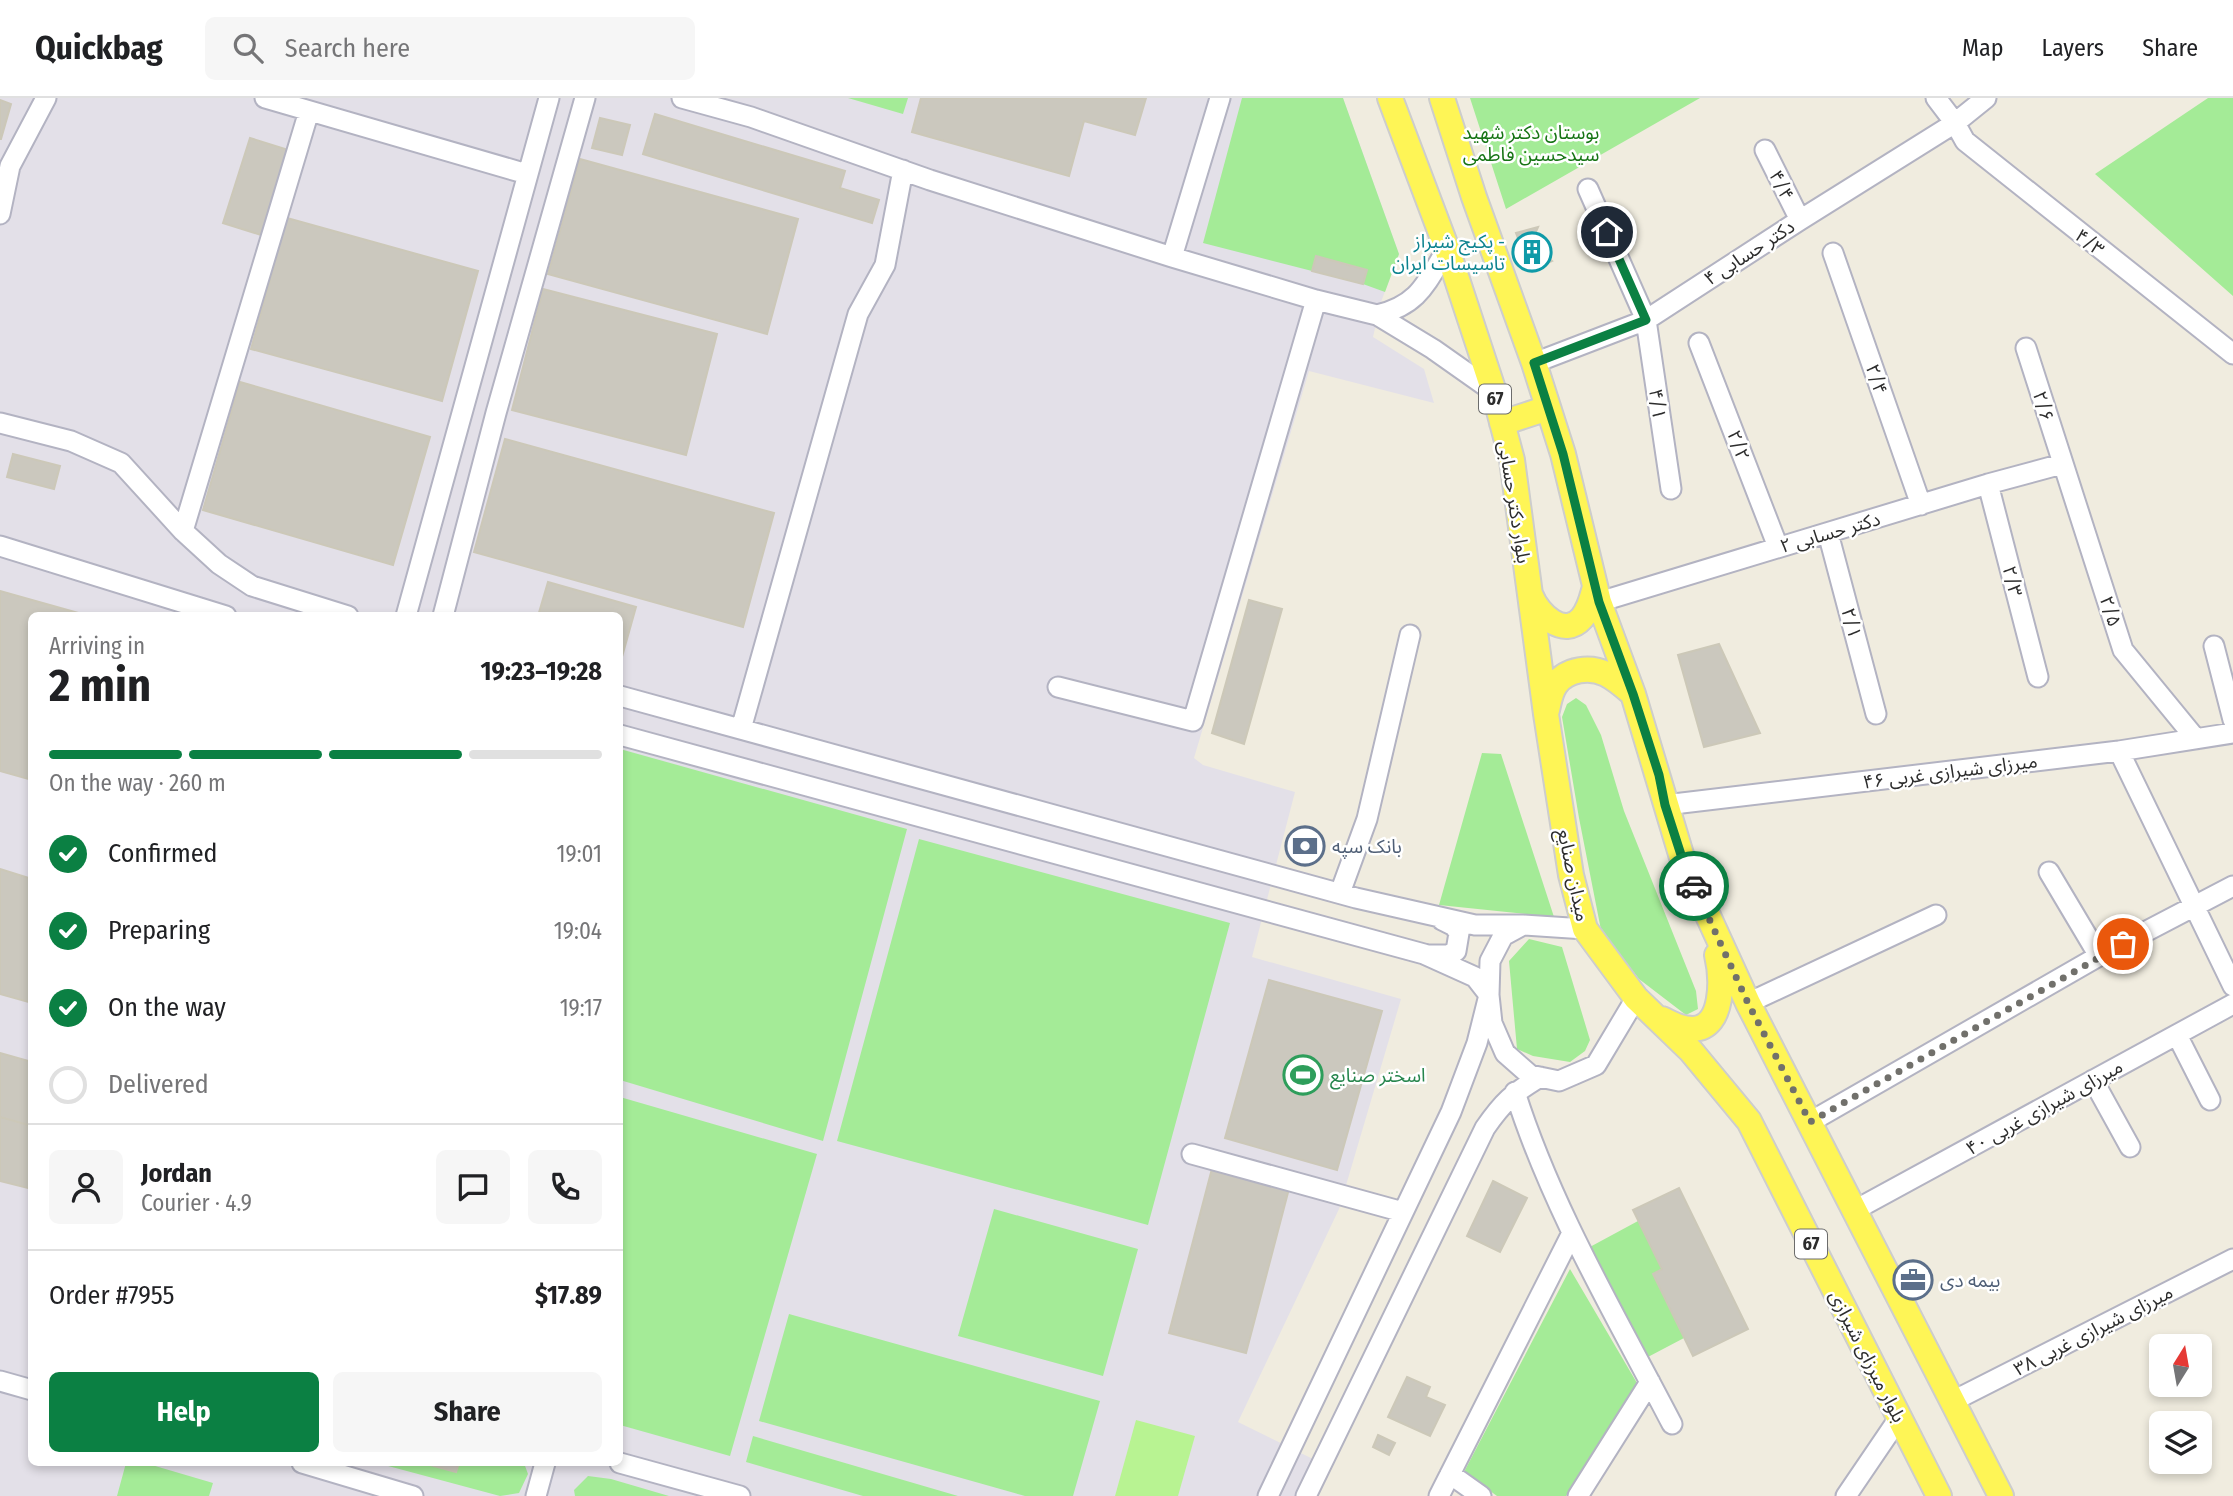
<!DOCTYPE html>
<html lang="en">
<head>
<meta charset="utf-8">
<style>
	body { margin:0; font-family:"Fira Sans Condensed","Noto Sans Arabic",sans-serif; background:#f6f6f6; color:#202124; height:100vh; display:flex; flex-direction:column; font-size:26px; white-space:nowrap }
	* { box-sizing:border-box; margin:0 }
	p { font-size:23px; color:#757577 }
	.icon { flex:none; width:38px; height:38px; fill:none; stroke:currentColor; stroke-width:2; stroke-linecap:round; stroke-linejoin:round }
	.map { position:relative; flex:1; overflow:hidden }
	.details { position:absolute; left:28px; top:514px; width:595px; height:854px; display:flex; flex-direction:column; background:#fff; border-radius:10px; box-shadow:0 4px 10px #0003 }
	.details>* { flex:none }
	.needle { width:46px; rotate:11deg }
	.tools { position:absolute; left:2149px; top:1236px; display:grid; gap:14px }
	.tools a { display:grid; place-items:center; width:63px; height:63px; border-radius:10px; background:#fff; box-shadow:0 4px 10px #0003; font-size:35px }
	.pin { position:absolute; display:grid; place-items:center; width:60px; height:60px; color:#fff; margin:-30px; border:4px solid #fff; border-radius:50%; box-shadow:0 2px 7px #0007 }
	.courier { position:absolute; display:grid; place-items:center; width:70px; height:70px; margin:-35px; border:5px solid #0b8043; border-radius:50%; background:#fff; color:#222; box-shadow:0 2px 9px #0007 }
	.overview em { font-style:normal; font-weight:700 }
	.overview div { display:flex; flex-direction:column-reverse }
	.overview { display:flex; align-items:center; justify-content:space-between; height:119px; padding:0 21px }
	h1 { font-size:46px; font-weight:700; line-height:52px }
	.bar { display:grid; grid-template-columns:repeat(4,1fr); gap:10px 7px; align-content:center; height:84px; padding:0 21px }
	.bar i { height:9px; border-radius:5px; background:#e0e0e0 }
	.bar .current { background:#0b8043 }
	.bar p { grid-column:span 4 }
	.line { display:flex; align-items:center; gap:18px; padding:0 21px; border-top:2px solid #e0e0e0 }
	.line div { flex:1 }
	.round { display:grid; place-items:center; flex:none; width:74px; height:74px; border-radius:10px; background:#f6f6f6 }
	ol { padding:0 21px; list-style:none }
	li { display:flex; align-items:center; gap:21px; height:77px }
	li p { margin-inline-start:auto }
	li .icon { padding:7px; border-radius:50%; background:#0b8043; color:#fff; stroke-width:4 }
	li:last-child { color:#757577 }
	li i { width:38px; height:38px; border:4px solid #e0e0e0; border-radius:50% }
	.cta { display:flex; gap:14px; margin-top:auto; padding:14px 21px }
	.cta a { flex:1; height:80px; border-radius:10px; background:#0b8043; color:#fff; font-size:28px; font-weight:700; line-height:80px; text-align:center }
	.cta a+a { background:#f6f6f6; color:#202124 }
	header { display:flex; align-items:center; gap:42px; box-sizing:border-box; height:98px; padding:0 35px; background:#fff; border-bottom:2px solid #e0e0e0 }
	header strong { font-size:33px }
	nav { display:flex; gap:38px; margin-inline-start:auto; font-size:24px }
	.search { width:490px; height:63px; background:#f6f6f6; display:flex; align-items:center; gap:18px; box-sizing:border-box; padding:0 24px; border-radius:10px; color:#757577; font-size:26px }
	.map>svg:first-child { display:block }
	.industrial { fill:#e3e0e8; fill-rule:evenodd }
	.green { fill:#a4eb97 }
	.pitch { fill:#b8f392 }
	.building { fill:#cbc8be; stroke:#ccc8b8; stroke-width:2 }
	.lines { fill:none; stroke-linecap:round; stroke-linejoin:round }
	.minor-casing { stroke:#b3b3c2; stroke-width:23 }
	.major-casing { stroke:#cdcdcd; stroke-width:28 }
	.minor { stroke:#fff; stroke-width:19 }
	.major { stroke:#fef556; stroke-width:24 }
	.done { stroke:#71706b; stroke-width:7; stroke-dasharray:0 12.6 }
	.route { stroke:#0b8043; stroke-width:9 }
	.labels { text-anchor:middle; stroke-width:5; stroke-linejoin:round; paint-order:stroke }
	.shield { fill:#fff; stroke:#6c6c6c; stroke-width:2 }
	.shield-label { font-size:18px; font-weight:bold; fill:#2d2d2d }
	.park-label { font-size:19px; fill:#167414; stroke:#fff }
	.street-label { font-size:19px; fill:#2d2d2d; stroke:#fff }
	.culture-label { font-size:19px; fill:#0d838f; stroke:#fff; text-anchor:end }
	.service-label { font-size:19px; fill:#4e5e75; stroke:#fff; text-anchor:start }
	.leisure-label { font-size:19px; fill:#27864d; stroke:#fff; text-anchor:start }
</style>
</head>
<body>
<header>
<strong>Quickbag</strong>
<div class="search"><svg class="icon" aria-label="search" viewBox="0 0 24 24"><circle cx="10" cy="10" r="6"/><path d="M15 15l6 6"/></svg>Search here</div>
<nav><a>Map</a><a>Layers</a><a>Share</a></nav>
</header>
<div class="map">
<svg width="2233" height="1398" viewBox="0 0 2233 1398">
	<rect width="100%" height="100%" fill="#f0ecdf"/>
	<path class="industrial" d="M0,0h1343l56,156 -18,48 -8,35 51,32 10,34 -125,-32 -115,387 9,7 92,27 -43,165 149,42 -62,210 -101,213 83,41 -5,33h-1316zM32,518h588v847h-588z"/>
	<path class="green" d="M848,0h60l-5,16z
		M1242,0h101l56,156 -14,38 -22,-8 -160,-41z
		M1470,0h230l-194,111z
		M2208,0h25v198l-138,-122z
		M1576,600l10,7 15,30 23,76 72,180 2,18 -12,6 -47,-36 -38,-49 -22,-112 -17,-101 5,-13z
		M620,651l287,80 -84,312 -203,-61z
		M1482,655l19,1 53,163 -115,-12z
		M919,741l311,84 -82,302 -311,-84z
		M1529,841l33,8 28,93 -5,11 -15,11 -37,-6 -16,-7 -8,-88z
		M620,999l197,57 -87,302 -110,-31z
		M994,1111l144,40 -35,127 -145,-40z
		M1638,1123l24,48 -9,5 31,64 -38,20 -58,-110z
		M1570,1171l67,114 -71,113h-69l-33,-24z
		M789,1216l311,87 -27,95h-48l-266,-75z
		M753,1338l205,60h-95l-117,-34z
		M126,1365h19l68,20 -4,13h-92z
		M377,1365h147l4,11 -9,19 -19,3z
		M588,1378l23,3 58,17h-94l-1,-6z"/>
	<path class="pitch" d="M1136,1322l59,16 -17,60h-63z"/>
	<path class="building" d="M921,0h225l-11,37 -51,-14 -15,55 -157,-44z
		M0,2l11,4 -10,35h-1z
		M655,16l190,57 -5,17 39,12 -7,23 -229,-69z
		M600,20l30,7 -8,30 -30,-7z
		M250,40l38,12 -27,85 -38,-12z
		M580,61l218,60 -31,115 -219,-60z
		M287,120l191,53 -36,130 -191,-52z
		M1538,129l-7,16 21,18 -22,10 -14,-38z
		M1316,158l51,14 -4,14 -51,-13z
		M543,191l174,45 -31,121 -174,-45z
		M240,284l190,55 -37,128 -190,-55z
		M505,341l269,74 -31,114 -269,-75z
		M13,356l47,12 -6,23 -47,-12z
		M548,484l88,25 -16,57v-48h-82z
		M0,493l89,25h-57v164l-32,-9z
		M1249,502l33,9 -38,135 -32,-11z
		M1719,546l41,89 -56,14 -26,-92z
		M0,771l32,10v124l-32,-9z
		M1269,882l113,31 -45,159 -112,-32z
		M0,955l32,9v64l-32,-9z
		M0,1019l32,9v63l-32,-8z
		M1214,1063l77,20 -45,172 -77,-20z
		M1493,1083l34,17 -27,54 -33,-16z
		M1679,1090l69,141 -55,27 -40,-82 9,-5 -29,-59z
		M1407,1279l23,10 -4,10 19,8 -15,31 -42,-19z
		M1378,1337l17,8 -6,12 -16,-8z
		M423,1365h36l-3,9z"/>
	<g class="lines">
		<g class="minor-casing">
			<path id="minor" d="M265,0l262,76
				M682,0l69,19 179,63 242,77 144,43 61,15 56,34 61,43
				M1936,0l19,25 10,18 268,213
				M1765,52l35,70
				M1588,91l58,131 25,169
				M0,116l10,-48 36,-68
				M1833,155l88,252
				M1172,159l48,-159
				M1377,217c42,-10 49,-32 70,-66
				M1699,245l79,204
				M2026,250l97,302 73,89
				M1534,265l112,-43 154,-100 155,-97 31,-25
				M0,325l71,18 50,22 62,68 36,33 33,22 96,30
				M1988,386l50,193
				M183,433l126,-420
				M1828,435l48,181
				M0,448l226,70
				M1599,504l389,-118 74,-20
				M406,518l143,-518
				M443,518l53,-203 89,-315
				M2214,548l19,74
				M1058,589l135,34 123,-421
				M620,598l736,202 119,27h48l62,4
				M741,631l117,-415 27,-49 18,-95
				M620,637l804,219 51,23 14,18
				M2119,653l114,235
				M1665,707l454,-54 114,-18
				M2049,774l50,84
				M1340,795l27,-74 43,-184
				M1523,827l-20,11 -13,25 -1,34 3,28 13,30 25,22 29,6 37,-16 40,-67
				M1429,857h19l8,-4 3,-18 -5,-7 -12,-6
				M1748,905l188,-88
				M2177,937l33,65
				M2093,982l37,67
				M1515,994c37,117 101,224 157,332
				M1810,1024l289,-166 134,-70
				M1192,1056l211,58
				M1855,1112l378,-206
				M0,1283l32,9
				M1953,1303l280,-142
				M302,1365l111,33
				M620,1365l120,33
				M1450,1376l31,22
				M536,1398l9,-33
				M1268,1398l183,-384 26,-69 12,-48
				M1306,1398l179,-368c18,-26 28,-35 55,-51
				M1439,1398l133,-263
				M1578,1398l72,-114
				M1846,1398l53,-78"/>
		</g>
		<g class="major-casing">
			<path id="major" d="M1390,0l57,151 47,143 18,68 34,254 25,161 14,54 51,69 55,53 58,70 190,375
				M1442,0l32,99 60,166 29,91 36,148 34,92 50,167 65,142 253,493
				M1502,325l46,-15
				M1531,498c7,18 33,43 51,22 8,-9 10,-21 13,-31
				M1547,612c2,-8 3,-18 9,-26 11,-15 34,-18 50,-10 10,5 19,13 27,20
				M1662,921c10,5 19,10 31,10 32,-1 29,-53 24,-74"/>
		</g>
		<use href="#minor" class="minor"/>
		<use href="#major" class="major"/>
	</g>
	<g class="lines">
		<path class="done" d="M1694,788l54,117 62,119 313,-178"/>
		<path class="route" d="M1607,134l39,88 -112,43 29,91 36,148 34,92 26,81 6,30 18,56 11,25"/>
	</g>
	<defs>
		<g id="building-ring" transform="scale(2.0125)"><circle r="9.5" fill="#fff" stroke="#0f9aa8" stroke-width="1.5"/><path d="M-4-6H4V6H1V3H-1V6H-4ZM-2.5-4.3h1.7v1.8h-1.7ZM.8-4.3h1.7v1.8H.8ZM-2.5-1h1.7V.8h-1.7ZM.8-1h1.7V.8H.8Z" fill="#0f9aa8"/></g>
		<g id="bank-ring" transform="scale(2.0125)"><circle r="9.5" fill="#fff" stroke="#5c6f8a" stroke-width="1.5"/><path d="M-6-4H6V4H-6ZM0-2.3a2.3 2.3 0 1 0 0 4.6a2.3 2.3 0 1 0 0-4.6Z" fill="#5c6f8a"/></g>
		<g id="stadium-ring" transform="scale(2.0125)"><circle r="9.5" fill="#fff" stroke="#2e9e5b" stroke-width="1.5"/><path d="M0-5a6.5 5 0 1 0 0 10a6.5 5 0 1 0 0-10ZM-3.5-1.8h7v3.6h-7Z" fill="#2e9e5b"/></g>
		<g id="office-ring" transform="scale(2.0125)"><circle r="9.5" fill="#fff" stroke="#5c6f8a" stroke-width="1.5"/><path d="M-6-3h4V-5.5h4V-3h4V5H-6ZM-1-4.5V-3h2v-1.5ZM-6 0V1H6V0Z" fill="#5c6f8a"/></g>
	</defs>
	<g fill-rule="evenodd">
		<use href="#building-ring" x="1532" y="154"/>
		<use href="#bank-ring" x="1305" y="748"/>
		<use href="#stadium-ring" x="1303" y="977"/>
		<use href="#office-ring" x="1913" y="1182"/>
	</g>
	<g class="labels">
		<g class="shield">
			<rect x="1479" y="286.5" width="32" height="29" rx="5"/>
			<rect x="1795" y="1131.5" width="32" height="29" rx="5"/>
		</g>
		<g class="shield-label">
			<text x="1495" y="307">67</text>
			<text x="1811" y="1152">67</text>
		</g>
		<g class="park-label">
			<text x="1531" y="41">بوستان دکتر شهید<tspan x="1531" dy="22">سیدحسین فاطمی</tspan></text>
		</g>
		<g class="street-label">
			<text transform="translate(1782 87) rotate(63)" y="7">۴/۴</text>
			<text transform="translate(2090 144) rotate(38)" y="7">۴/۳</text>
			<text transform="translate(1749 154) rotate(-33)" y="7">دکتر حسابی ۴</text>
			<text transform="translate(1877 281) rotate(71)" y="7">۲/۴</text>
			<text transform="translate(1658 306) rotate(82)" y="7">۴/۱</text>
			<text transform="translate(2044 308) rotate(73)" y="7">۲/۶</text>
			<text transform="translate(1739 347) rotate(69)" y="7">۲/۲</text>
			<text transform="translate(1515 404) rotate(81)" y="7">بلوار دکتر حسابی</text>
			<text transform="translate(1830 434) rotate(-16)" y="7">دکتر حسابی ۲</text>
			<text transform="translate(2013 483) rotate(76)" y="7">۲/۳</text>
			<text transform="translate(2111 513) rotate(72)" y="7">۲/۵</text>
			<text transform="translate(1852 525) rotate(75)" y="7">۲/۱</text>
			<text transform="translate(1950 673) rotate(-7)" y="7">میرزای شیرازی غربی ۴۶</text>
			<text transform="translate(1574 777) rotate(78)" y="7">میدان صنایع</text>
			<text transform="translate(2044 1009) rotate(-29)" y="7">میرزای شیرازی غربی ۴۰</text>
			<text transform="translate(2093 1232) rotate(-27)" y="7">میرزای شیرازی غربی ۳۸</text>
			<text transform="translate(1868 1258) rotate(63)" y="7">بلوار میرزای شیرازی</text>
		</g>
		<g class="culture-label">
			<text x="1505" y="150">پکیج شیراز -<tspan x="1505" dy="22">تاسیسات ایران</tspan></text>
		</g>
		<g class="service-label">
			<text x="1332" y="755">بانک سپه</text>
			<text x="1940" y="1189">بیمه دی</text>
		</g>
		<g class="leisure-label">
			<text x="1330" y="984">اسختر صنایع</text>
		</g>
	</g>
</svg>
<div class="tools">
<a><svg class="needle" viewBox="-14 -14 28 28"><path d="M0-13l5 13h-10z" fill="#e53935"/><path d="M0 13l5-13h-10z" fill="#757577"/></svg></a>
<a><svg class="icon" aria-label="layers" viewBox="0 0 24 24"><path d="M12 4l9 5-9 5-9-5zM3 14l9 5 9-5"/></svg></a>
</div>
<div class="pin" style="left:2123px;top:846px;background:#ea580c"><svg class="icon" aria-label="bag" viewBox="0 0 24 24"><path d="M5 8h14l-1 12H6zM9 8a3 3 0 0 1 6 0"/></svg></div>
<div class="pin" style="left:1607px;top:134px;background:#1f2937"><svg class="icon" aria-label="home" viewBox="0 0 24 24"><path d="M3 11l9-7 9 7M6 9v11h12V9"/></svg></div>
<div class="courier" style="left:1694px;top:788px"><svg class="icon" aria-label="car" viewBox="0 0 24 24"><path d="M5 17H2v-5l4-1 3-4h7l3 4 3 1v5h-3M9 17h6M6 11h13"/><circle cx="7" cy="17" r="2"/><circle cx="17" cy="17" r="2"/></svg></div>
<section class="details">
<div class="overview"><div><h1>2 min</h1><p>Arriving in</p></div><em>19:23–19:28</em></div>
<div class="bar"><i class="current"></i><i class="current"></i><i class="current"></i><i></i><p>On the way · 260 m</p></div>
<ol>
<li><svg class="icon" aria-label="check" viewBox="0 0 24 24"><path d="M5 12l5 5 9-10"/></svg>Confirmed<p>19:01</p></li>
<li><svg class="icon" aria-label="check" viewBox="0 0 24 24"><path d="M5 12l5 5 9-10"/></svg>Preparing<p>19:04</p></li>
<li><svg class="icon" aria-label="check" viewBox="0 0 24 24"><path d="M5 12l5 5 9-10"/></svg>On the way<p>19:17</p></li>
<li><i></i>Delivered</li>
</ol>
<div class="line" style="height:126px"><a class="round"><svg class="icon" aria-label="person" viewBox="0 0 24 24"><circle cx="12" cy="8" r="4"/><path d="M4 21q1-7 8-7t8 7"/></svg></a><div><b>Jordan</b><p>Courier · 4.9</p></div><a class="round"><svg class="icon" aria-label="chat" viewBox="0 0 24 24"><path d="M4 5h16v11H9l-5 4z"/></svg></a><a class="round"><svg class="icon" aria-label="phone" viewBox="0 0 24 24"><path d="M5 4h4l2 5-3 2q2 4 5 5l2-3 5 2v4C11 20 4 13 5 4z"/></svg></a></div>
<div class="line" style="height:91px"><div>Order #7955</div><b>$17.89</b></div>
<div class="cta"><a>Help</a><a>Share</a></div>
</section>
</div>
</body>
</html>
